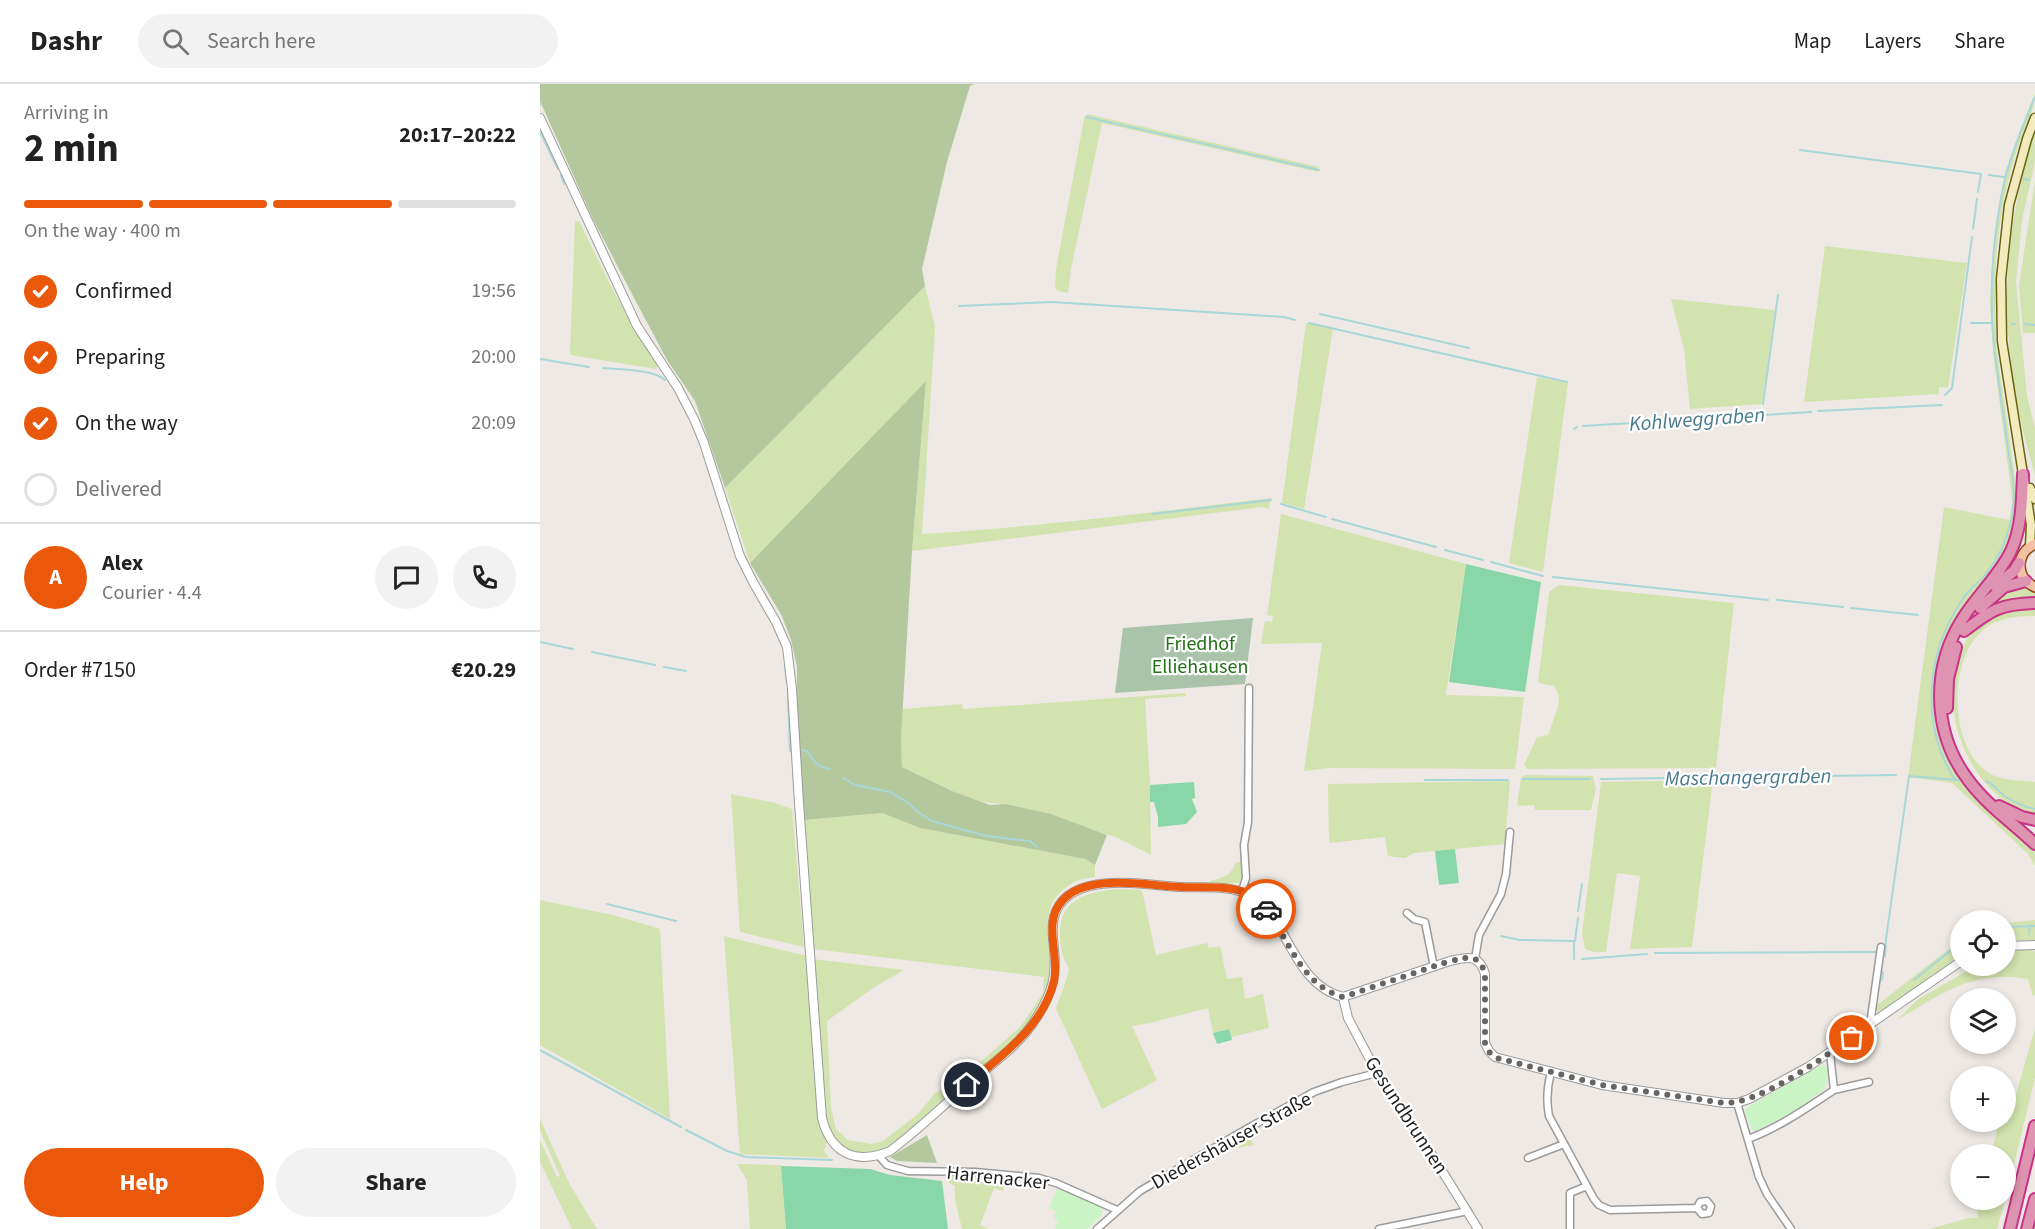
<!DOCTYPE html>
<html lang="en">
<head>
<meta charset="utf-8">
<style>
	body { margin:0; font-family:"Source Sans 3",sans-serif; background:#f2f2f2; color:#222; height:100vh; display:flex; flex-direction:column; font-size:22px; white-space:nowrap }
	* { box-sizing:border-box; margin:0 }
	p { font-size:20px; color:#767676 }
	.icon { flex:none; width:33px; height:33px; fill:none; stroke:currentColor; stroke-width:2; stroke-linecap:round; stroke-linejoin:round }
	.map { position:relative; flex:1; overflow:hidden }
	.panel { display:flex; flex-direction:column; background:#fff; width:540px }
	.panel>* { flex:none }
	.fabs { position:absolute; left:1410px; top:826px; display:grid; gap:12px }
	.fabs a { display:grid; place-items:center; width:66px; height:66px; border-radius:50%; background:#fff; box-shadow:0 3px 9px #0003; font-size:30px }
	.pin { position:absolute; display:grid; place-items:center; width:51px; height:51px; color:#fff; margin:-26px; border:3px solid #fff; border-radius:50%; box-shadow:0 2px 6px #0007 }
	.courier { position:absolute; display:grid; place-items:center; width:60px; height:60px; margin:-30px; border:4px solid #ea580c; border-radius:50%; background:#fff; color:#222; box-shadow:0 2px 8px #0007 }
	.head em { font-style:normal; font-weight:700 }
	.head div { display:flex; flex-direction:column-reverse }
	.head { display:flex; align-items:center; justify-content:space-between; height:102px; padding:0 24px }
	h1 { font-size:39px; font-weight:700; line-height:45px }
	.bar { display:grid; grid-template-columns:repeat(4,1fr); gap:9px 6px; align-content:center; height:72px; padding:0 24px }
	.bar i { height:8px; border-radius:4px; background:#e0e0e0 }
	.bar .active { background:#ea580c }
	.bar p { grid-column:span 4 }
	.line { display:flex; align-items:center; gap:15px; padding:0 24px; border-top:2px solid #e0e0e0 }
	.line div { flex:1 }
	.round { display:grid; place-items:center; flex:none; width:63px; height:63px; border-radius:32px; background:#f2f2f2 }
	ol { padding:0 24px; list-style:none }
	li { display:flex; align-items:center; gap:18px; height:66px }
	li p { margin-inline-start:auto }
	li .icon { padding:6px; border-radius:50%; background:#ea580c; color:#fff; stroke-width:4 }
	li:last-child { color:#767676 }
	li i { width:33px; height:33px; border:3px solid #e0e0e0; border-radius:50% }
	.button { display:flex; gap:12px; margin-top:auto; padding:12px 24px }
	.button a { flex:1; height:69px; border-radius:36px; background:#ea580c; color:#fff; font-size:24px; font-weight:700; line-height:69px; text-align:center }
	.button a+a { background:#f2f2f2; color:#222 }
	header { display:flex; align-items:center; gap:36px; box-sizing:border-box; height:84px; padding:0 30px; background:#fff; border-bottom:2px solid #e0e0e0 }
	header strong { font-size:28px }
	nav { display:flex; gap:33px; margin-inline-start:auto; font-size:21px }
	.search { width:420px; height:54px; background:#f2f2f2; display:flex; align-items:center; gap:15px; box-sizing:border-box; padding:0 21px; border-radius:33px; color:#767676; font-size:22px }
	main { display:flex; flex:1; min-height:0 }
	.map>svg:first-child { display:block }
	.grass { fill:#d3e3af }
	.forest { fill:#b3c99d }
	.cemetery { fill:#a9c4a8 }
	.park { fill:#cbf4c5 }
	.pitch { fill:#89d6a9 }
	.lines { fill:none; stroke-linecap:round; stroke-linejoin:round }
	.stream { stroke:#a9d6d7; stroke-width:2 }
	.minor-casing { stroke:#9b9b9b; stroke-width:9 }
	.tertiary-casing { stroke:#9b9b9b; stroke-width:10 }
	.secondary-casing { stroke:#6a620f; stroke-width:11 }
	.primary-casing { stroke:#8a470e; stroke-width:12 }
	.motorway-casing { stroke:#c93486; stroke-width:14 }
	.minor { stroke:#fff; stroke-width:6 }
	.tertiary { stroke:#fff; stroke-width:8 }
	.secondary { stroke:#f3ebbd; stroke-width:8 }
	.primary { stroke:#f3c1a4; stroke-width:9 }
	.motorway { stroke:#de93b0; stroke-width:10 }
	.done { stroke:#676563; stroke-width:6; stroke-dasharray:0 10.8 }
	.route { stroke:#ea580c; stroke-width:8 }
	.labels { text-anchor:middle; stroke-width:4.5; stroke-linejoin:round; paint-order:stroke }
	.park-label { font-size:20px; fill:#217215; stroke:#fff }
	.street-label { font-size:20px; fill:#1e1e1e; stroke:#fff }
	.water-label { font-size:21px; font-style:italic; fill:#497a8e; stroke:#fff }
</style>
</head>
<body>
<header>
<strong>Dashr</strong>
<div class="search"><svg class="icon" aria-label="search" viewBox="0 0 24 24"><circle cx="10" cy="10" r="6"/><path d="M15 15l6 6"/></svg>Search here</div>
<nav><a>Map</a><a>Layers</a><a>Share</a></nav>
</header>
<main>
<section class="panel">
<div class="head"><div><h1>2 min</h1><p>Arriving in</p></div><em>20:17–20:22</em></div>
<div class="bar"><i class="active"></i><i class="active"></i><i class="active"></i><i></i><p>On the way · 400 m</p></div>
<ol>
<li><svg class="icon" aria-label="check" viewBox="0 0 24 24"><path d="M5 12l5 5 9-10"/></svg>Confirmed<p>19:56</p></li>
<li><svg class="icon" aria-label="check" viewBox="0 0 24 24"><path d="M5 12l5 5 9-10"/></svg>Preparing<p>20:00</p></li>
<li><svg class="icon" aria-label="check" viewBox="0 0 24 24"><path d="M5 12l5 5 9-10"/></svg>On the way<p>20:09</p></li>
<li><i></i>Delivered</li>
</ol>
<div class="line" style="height:108px"><b class="round" style="background:#ea580c;color:#fff">A</b><div><b>Alex</b><p>Courier · 4.4</p></div><a class="round"><svg class="icon" aria-label="chat" viewBox="0 0 24 24"><path d="M4 5h16v11H9l-5 4z"/></svg></a><a class="round"><svg class="icon" aria-label="phone" viewBox="0 0 24 24"><path d="M5 4h4l2 5-3 2q2 4 5 5l2-3 5 2v4C11 20 4 13 5 4z"/></svg></a></div>
<div class="line" style="height:78px"><div>Order #7150</div><b>€20.29</b></div>
<div class="button"><a>Help</a><a>Share</a></div>
</section>
<div class="map">
<svg width="1495" height="1145" viewBox="0 0 1495 1145">
	<rect width="100%" height="100%" fill="#eee9e4"/>
	<path class="grass" d="M1495,9c0,20 -13,41 -19,60 -11,36 -18,74 -20,111 -1,29 -1,58 1,86 3,30 9,60 13,90 2,24 9,48 6,72 -4,44 -27,62 -51,94 -40,50 -42,126 -2,177 20,26 47,47 72,68v15l-7,-12 -76,-71 -44,-6 36,-270 65,13 3,-17 -1,-13 -18,-138 -3,-49 7,-77 8,-50 13,-41z
		M547,30l232,53 -1,5 -216,-49 -31,146 -3,24 -10,-2 -3,-3 1,-19 28,-150z
		M1495,47v31l-13,58 -6,62 11,114 8,33v47c-6,-23 -13,-47 -18,-71 -3,-13 -4,-27 -6,-40 -10,-85 -1,-153 24,-234z
		M1495,96v153h-12l-4,-48z
		M35,137h4c24,49 48,100 79,144l-2,4 -86,-14z
		M1285,162l142,17 -19,125 -9,-1v7l-135,8z
		M385,202l10,41 -13,207c117,-7 233,-22 349,-36l-2,11 -7,-2 -350,44 14,-170 -176,182 -25,-75z
		M1131,215l104,11 -13,94 -72,5 -6,-60z
		M766,239l27,5 -29,181 -22,-6z
		M997,293l31,6 -25,189 -34,-9z
		M741,430l185,50 -20,131 78,2 -9,72 -186,-1 -25,3 18,-128 -61,1 4,-23 7,1 1,-6 -6,-1z
		M1019,501l175,18 -18,165 -189,1 -3,-4 13,-28 11,-2 10,-28 1,-11 -5,-10 -16,-3 11,-91z
		M1480,502l15,7v5c-23,1 -40,5 -58,18l23,-24z
		M1495,522v10c-18,0 -38,2 -52,14 -35,30 -34,114 3,141 13,10 34,9 49,11v32c-84,-18 -119,-169 -32,-204 9,-3 22,-3 32,-4z
		M645,609l1,3 -41,3 5,86 1,70 -35,-18 -110,-33c-36,1 -72,-22 -104,-37l-1,-29 1,-29 60,-5 1,5z
		M985,691l68,1 3,13 -5,21h-56l-1,-5 -17,1 4,-28z
		M1173,696l-21,167 -62,2 10,-73 -23,-3 -11,79h-12l-9,-3 -3,-16 19,-151z
		M970,697l-5,63 -91,9 -9,5 -17,-2 -3,-19 -56,6 -1,-59z
		M191,710l44,9 17,6 12,138 -64,-15z
		M342,729l38,15 165,31 10,6v12c-11,1 -21,4 -30,11 -24,18 -17,47 -15,73 1,6 2,13 1,19 -6,21 -18,39 -33,56l-125,108c-31,18 -54,9 -67,-23l-13,-162 91,11 -31,18 -46,33 4,87 5,21 12,11 23,4 12,-3 36,-28 15,-19 26,-14 61,-54 22,-33 1,-16 -230,-28 -10,-129z
		M700,778l2,2 1,13 -4,6 -29,1v-3c10,-2 23,-6 25,-18z
		M579,805l23,1 14,65 51,-12 2,5 11,-2 7,33 15,-2 3,22 18,-5 6,34 -38,9 -3,-8 -15,4 -5,-25 -58,15 -18,3 25,54 -55,29 -46,-100c2,-8 13,-33 13,-40 -1,-4 -5,-9 -6,-13 -1,-5 -3,-12 -3,-18 -2,-39 26,-46 59,-49z
		M0,816l77,16 43,13 10,190 -130,-74z
		M1495,836v20h-29v-17z
		M184,852l83,20 11,153 4,23 5,9 -3,9 5,8 -89,-4z
		M1420,856v16l-79,57 -5,-3v-4z
		M1491,865l4,3v43l-2,1 -5,-17c-55,-10 -86,15 -131,41l20,-20 53,-31 1,-3h35v-15z
		M1495,944v50l-29,119v-42h-15l8,-33 9,1z
		M0,1035l30,66 27,44h-25l-32,-67v-22l17,37 3,-1 -20,-46z
		M709,1051l5,10 -35,6z
		M197,1080l44,1 5,64h-36l-3,-49z
		M413,1090l54,4 -4,13 -9,-3 -14,37 7,3 -1,1h-24l-7,-29v-14l-6,-3 -1,-6z
		M1440,1116h25l-8,29h-68l40,-11h9l-1,-9z"/>
	<path class="forest" d="M0,0h435l-5,2 -23,76 -25,107 3,17 -200,202 -30,-87 -28,-41 -34,-64 -42,-81 -51,-114z
		M386,297l-14,170 -11,187 1,29 50,24 38,14 16,-1 45,10 56,21 -12,30 -10,-6 -165,-31 -38,-15 -78,7 -7,-95v-58l-6,-27 -9,-24 -32,-53z
		M387,1051l10,28 -40,-2 -7,-4z"/>
	<path class="cemetery" d="M713,534l-8,66 -130,9 8,-65z"/>
	<path class="park" d="M1282,981l6,2v11l-3,11 -33,23 -36,20 -3,-1 -8,-18 1,-5z
		M521,1104l39,18 2,3v6l-15,14h-32l3,-9 -4,-2 2,-7 -7,-3 7,-17z"/>
	<path class="pitch" d="M926,480l75,18 -16,110 -76,-10z
		M654,698l1,16 -3,1 5,13 -11,12 -28,3v-10l-4,-15h-4v-17z
		M915,765l4,34 -20,2 -4,-34z
		M689,945l3,11 -15,4 -4,-11z
		M241,1082l89,3 20,6 52,6 6,48h-162z"/>
	<g class="lines">
		<path class="stream" d="M0,20v1
			M546,33l233,53
			M0,48l18,37
			M1260,66l181,24 -3,18
			M21,91l3,9
			M1449,91l15,2
			M1484,95l5,1
			M1433,145l4,-30
			M419,222l93,-4 232,15 11,3
			M780,230l149,34
			M769,239l258,59
			M1431,239h21
			M1472,240h3
			M1484,240l11,1
			M0,275l49,8
			M63,284c16,2 50,1 62,12
			M1405,311l7,-7 20,-151
			M1223,320l15,-109
			M1278,327l124,-6
			M1043,342l228,-14
			M1034,345l3,-2
			M741,420l45,13
			M612,430l119,-14
			M792,435l104,28
			M905,466l38,10
			M951,478l52,14
			M1013,493l215,23
			M1237,516l66,7
			M1311,524l67,7
			M0,558l33,7
			M52,568l63,13
			M245,581l2,18
			M124,583l22,4
			M248,611l2,56
			M262,666l5,1c8,12 9,15 23,18
			M303,694l12,7 35,7 17,10 11,10 14,9 54,15 44,5 7,6
			M983,695h67
			M1061,695l295,-4
			M885,696h83
			M1415,696c-35,-54 -29,-127 7,-180 6,-10 17,-17 24,-26 12,-15 21,-35 25,-53 6,-24 1,-49 -3,-72 -4,-32 -9,-63 -13,-95 -7,-57 -2,-120 10,-176 7,-27 19,-55 30,-81
			M1446,697c8,3 13,11 20,16 9,6 19,10 29,12
			M67,820l69,17
			M1038,827l4,-27
			M1466,843l29,-1
			M1489,850l1,-9
			M961,852l19,4 53,1
			M1034,857v18
			M1035,857l3,-23
			M1115,869l220,-1
			M1345,872l1,-17 23,-163 49,4
			M1042,875l65,-5
			M1342,896l1,-8
			M1374,896l46,-37
			M0,966l141,77
			M146,1046l41,21 19,6 86,3"/>
		<g class="minor-casing">
			<path id="minor" d="M702,807l4,-13 -2,-33 4,-23 1,-134
				M867,829l7,6 11,3 9,45
				M935,875l4,-24 22,-41 5,-20 4,-42
				M1330,941l11,-78
				M1011,988c-4,15 -5,28 -2,44l45,83 5,6 11,5 87,-2 5,6 7,-1 2,-7 -4,-5 -7,1 -3,6
				M1294,1006l35,-8
				M1197,1019l22,74 8,17 24,35
				M1208,1055c30,-11 59,-31 86,-49l-4,-37
				M338,1071l9,10 21,6 67,1 64,6 17,5 61,27
				M988,1074l36,-14
				M557,1145l43,-38 112,-65 62,-34 28,-10 35,-9
				M839,1145l89,-18
				M1030,1145v-36l17,-7"/>
		</g>
		<g class="tertiary-casing">
			<path id="tertiary" d="M0,34l97,208 41,62 16,31 10,24 36,113 13,26 23,40 11,25 5,42 7,114 23,315c9,36 34,47 68,33 28,-21 53,-45 79,-68 24,-20 52,-39 68,-66 15,-24 20,-40 17,-68 -1,-11 -3,-22 0,-32 13,-48 89,-32 126,-30 21,1 42,-2 63,5 44,14 46,92 100,105l107,-36c17,-4 29,-8 35,13v69l4,8 6,6 107,28 122,18h13l12,-4 59,-32 152,-105
				M1466,862l29,-1
				M803,913l5,21 29,55 54,80 47,76"/>
		</g>
		<g class="secondary-casing">
			<path id="secondary" d="M1490,404l5,11
				M1490,462l1,-21 -29,-184 -1,-62 8,-74 18,-66 8,-21"/>
		</g>
		<g class="primary-casing">
			<path id="primary" d="M1495,460c-20,9 -20,34 0,43"/>
		</g>
		<g class="motorway-casing">
			<path id="motorway" d="M1483,390c-1,26 -1,53 -12,77 -12,25 -33,43 -48,67 -32,50 -31,115 6,163 18,24 44,42 66,63
				M1455,502l19,-15 5,-8
				M1440,524l24,-21 22,-6
				M1424,547c27,-21 36,-27 71,-28
				M1407,624l1,-29 8,-32
				M1459,722l23,11 13,3
				M1470,1145l25,-103
				M1487,1145l8,-30"/>
		</g>
		<use href="#minor" class="minor"/>
		<use href="#tertiary" class="tertiary"/>
		<use href="#secondary" class="secondary"/>
		<use href="#primary" class="primary"/>
		<use href="#motorway" class="motorway"/>
	</g>
	<g class="lines">
		<path class="done" d="M726,825c23,31 36,77 77,88l107,-36c18,-4 29,-8 35,13v69l5,10 7,5 105,27 122,18c36,1 98,-45 128,-65"/>
		<path class="route" d="M427,1001c34,-29 76,-58 87,-104 6,-26 -12,-58 8,-80 25,-29 86,-15 119,-14 22,1 43,-2 64,5 9,4 15,10 21,17"/>
	</g>
	<g class="labels">
		<g class="park-label">
			<text x="660" y="566">Friedhof<tspan x="660" dy="23">Elliehausen</tspan></text>
		</g>
		<g class="street-label">
			<text transform="translate(867 1031) rotate(57)" y="7">Gesundbrunnen</text>
			<text transform="translate(691 1056) rotate(-29)" y="7">Diedershäuser Straße</text>
			<text transform="translate(458 1093) rotate(6)" y="7">Harrenacker</text>
		</g>
		<g class="water-label">
			<text transform="translate(1157 335) rotate(-4)" y="7">Kohlweggraben</text>
			<text transform="translate(1208 693) rotate(-1)" y="7">Maschangergraben</text>
		</g>
	</g>
</svg>
<div class="fabs">
<a><svg class="icon" aria-label="locate" viewBox="0 0 24 24"><circle cx="12" cy="12" r="6"/><path d="M12 2v4M12 18v4M2 12h4M18 12h4"/></svg></a>
<a><svg class="icon" aria-label="layers" viewBox="0 0 24 24"><path d="M12 4l9 5-9 5-9-5zM3 14l9 5 9-5"/></svg></a>
<a>+</a>
<a>−</a>
</div>
<div class="pin" style="left:1312px;top:954px;background:#ea580c"><svg class="icon" aria-label="bag" viewBox="0 0 24 24"><path d="M5 8h14l-1 12H6zM9 8a3 3 0 0 1 6 0"/></svg></div>
<div class="pin" style="left:427px;top:1001px;background:#1f2937"><svg class="icon" aria-label="home" viewBox="0 0 24 24"><path d="M3 11l9-7 9 7M6 9v11h12V9"/></svg></div>
<div class="courier" style="left:726px;top:825px"><svg class="icon" aria-label="car" viewBox="0 0 24 24"><path d="M5 17H2v-5l4-1 3-4h7l3 4 3 1v5h-3M9 17h6M6 11h13"/><circle cx="7" cy="17" r="2"/><circle cx="17" cy="17" r="2"/></svg></div>
</div>
</main>
</body>
</html>
